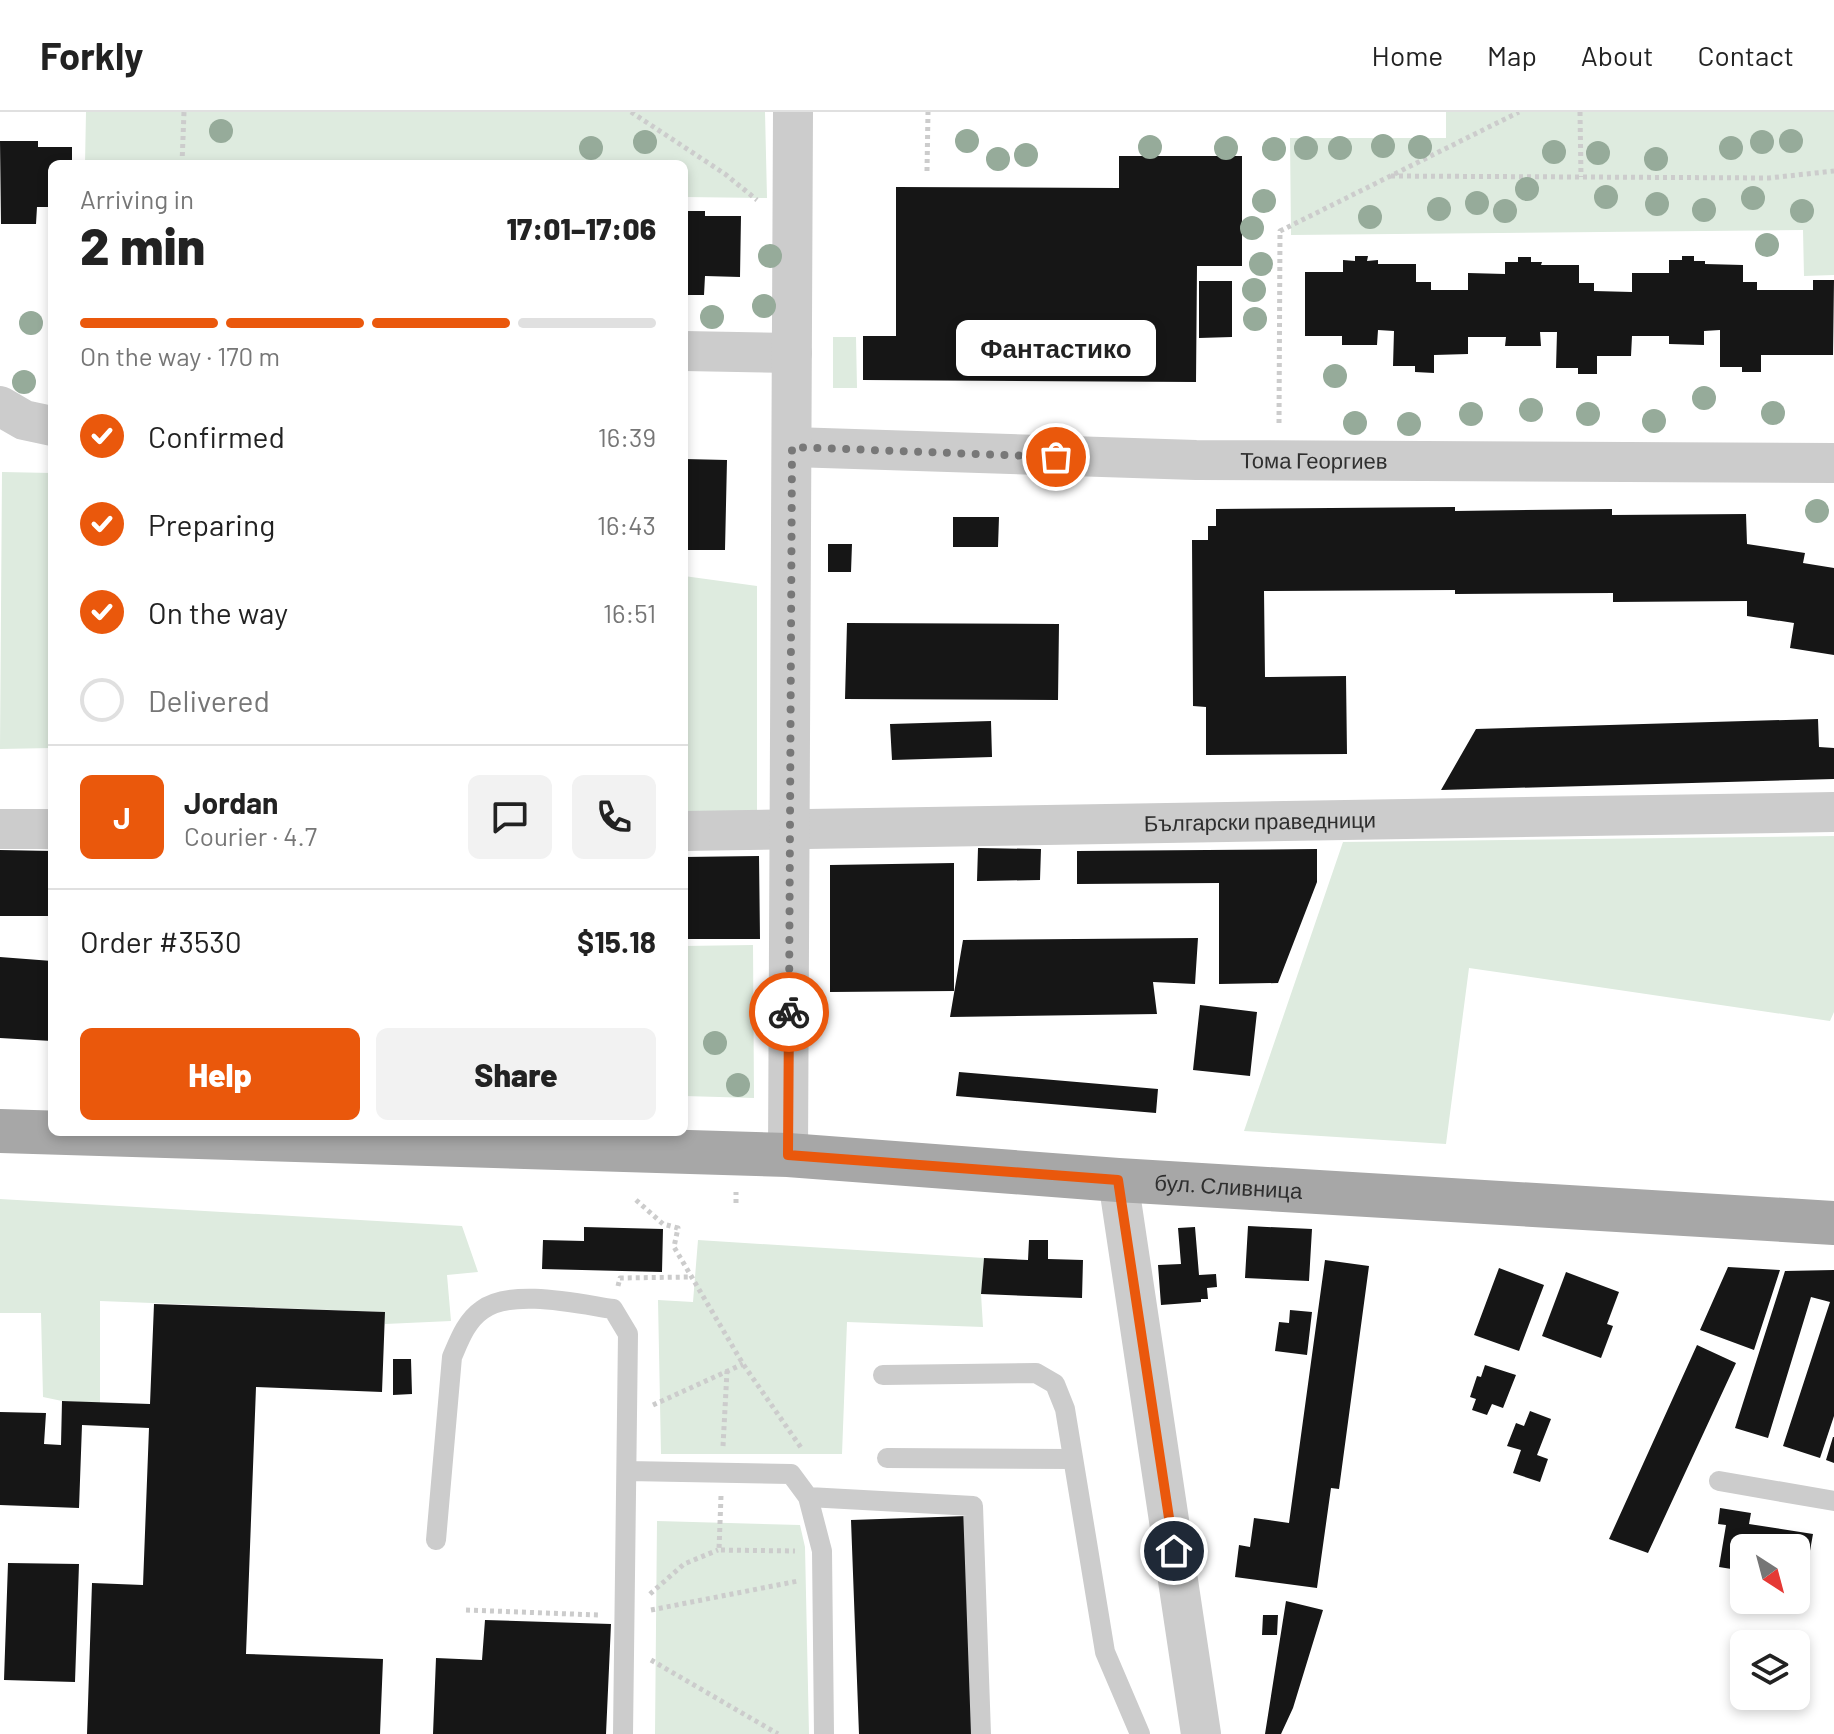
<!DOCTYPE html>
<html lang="en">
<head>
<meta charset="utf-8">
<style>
	body { margin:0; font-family:Barlow,sans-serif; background:#f2f2f2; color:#222; height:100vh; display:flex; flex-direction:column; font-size:30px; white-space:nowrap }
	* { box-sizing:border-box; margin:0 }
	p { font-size:26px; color:#767676 }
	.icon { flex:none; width:44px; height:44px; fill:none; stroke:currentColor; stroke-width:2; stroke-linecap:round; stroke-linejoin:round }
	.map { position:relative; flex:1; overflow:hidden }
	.side { position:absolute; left:48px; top:48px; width:640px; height:976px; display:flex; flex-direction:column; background:#fff; border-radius:12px; box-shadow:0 4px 12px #0003 }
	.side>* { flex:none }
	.needle { width:52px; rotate:144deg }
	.controls { position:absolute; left:1730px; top:1422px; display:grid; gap:16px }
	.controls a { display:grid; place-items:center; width:80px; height:80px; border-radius:12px; background:#fff; box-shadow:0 4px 12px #0003; font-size:40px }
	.pin { position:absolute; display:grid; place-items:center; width:68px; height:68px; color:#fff; margin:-34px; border:4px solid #fff; border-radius:50%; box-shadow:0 2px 8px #0007 }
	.courier { position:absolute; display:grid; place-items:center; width:80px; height:80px; margin:-40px; border:6px solid #ea580c; border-radius:50%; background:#fff; color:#222; box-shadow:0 2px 10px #0007 }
	.bubble { position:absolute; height:56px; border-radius:12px; background:#fff; box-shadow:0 4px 12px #0003; font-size:26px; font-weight:800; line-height:56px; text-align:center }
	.headline em { font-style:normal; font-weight:800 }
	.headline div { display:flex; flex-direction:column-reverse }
	.headline { display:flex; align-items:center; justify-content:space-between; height:136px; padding:0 32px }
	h1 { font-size:52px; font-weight:800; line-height:60px }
	.bar { display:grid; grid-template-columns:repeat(4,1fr); gap:12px 8px; align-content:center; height:96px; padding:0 32px }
	.bar i { height:10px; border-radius:6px; background:#e0e0e0 }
	.bar .current { background:#ea580c }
	.bar p { grid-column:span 4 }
	.line { display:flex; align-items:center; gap:20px; padding:0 32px; border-top:2px solid #e0e0e0 }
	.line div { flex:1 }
	.round { display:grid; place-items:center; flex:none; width:84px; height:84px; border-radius:12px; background:#f2f2f2 }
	ol { padding:0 32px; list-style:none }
	li { display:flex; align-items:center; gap:24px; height:88px }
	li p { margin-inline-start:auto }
	li .icon { padding:8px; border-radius:50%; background:#ea580c; color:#fff; stroke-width:4 }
	li:last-child { color:#767676 }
	li i { width:44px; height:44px; border:4px solid #e0e0e0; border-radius:50% }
	.cta { display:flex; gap:16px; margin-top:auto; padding:16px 32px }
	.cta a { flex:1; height:92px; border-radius:12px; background:#ea580c; color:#fff; font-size:32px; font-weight:800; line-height:92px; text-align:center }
	.cta a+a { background:#f2f2f2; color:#222 }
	header { display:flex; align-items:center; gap:48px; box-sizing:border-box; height:112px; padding:0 40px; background:#fff; border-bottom:2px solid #e0e0e0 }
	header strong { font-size:38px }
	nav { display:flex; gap:44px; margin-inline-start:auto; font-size:28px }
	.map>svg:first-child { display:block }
	.green { fill:#deebdf }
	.building { fill:#161616 }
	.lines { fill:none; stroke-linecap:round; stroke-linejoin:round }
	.path { stroke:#ccc; stroke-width:5; stroke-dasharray:4 4; stroke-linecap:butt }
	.lane { stroke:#ccc; stroke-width:20 }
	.street { stroke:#ccc; stroke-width:40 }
	.primary { stroke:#a7a7a7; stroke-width:44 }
	.tree { fill:#96ab9a }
	.done { stroke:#787878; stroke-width:8; stroke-dasharray:0 14.4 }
	.route { stroke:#ea580c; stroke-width:10 }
	.labels { text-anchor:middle; stroke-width:8; stroke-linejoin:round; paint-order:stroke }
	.street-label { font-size:22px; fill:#2f2f2f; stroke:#fff }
</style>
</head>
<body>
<header>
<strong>Forkly</strong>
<nav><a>Home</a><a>Map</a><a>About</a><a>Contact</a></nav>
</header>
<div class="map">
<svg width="1834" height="1622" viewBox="0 0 1834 1622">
	<rect width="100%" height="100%" fill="#fff"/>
	<path class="green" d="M86,0h679l2,86 -83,-1v-33h-599z
		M1446,0h388v163l-30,1 -1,-46 -512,5 -1,-97h156z
		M833,225h23l1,51h-24z
		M2,360l50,1v275l-52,1z
		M684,464l73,10v227l-73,1z
		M1834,724v176l-4,9 -361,-53 -23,176 -202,-13 99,-289z
		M753,833l1,153 -70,-2v-150z
		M0,1087l462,27 16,46 -31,3 4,46 -66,3 -1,-12 -284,-11v102l-38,-2 -19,-4 -2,-84h-41z
		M698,1128l286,18 -3,36 2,33 -136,-5 -5,132h-181l-3,-154 35,2z
		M657,1409l143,4 5,22 4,187h-154z"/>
	<path class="building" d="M0,29h38v6h34v17h-20v43h-15l-1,17h-35z
		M1119,44h123v110h-45l-1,116 -333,-2v-44h33v-149l223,1z
		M684,99h21v5h36l-1,61 -35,-1 -1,19h-20z
		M1355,144h13l-1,5 11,-1v4h38v18h15v8h37v-17l37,1v-12h13v-5h13v5h11l-1,3h38v18h15v8l38,1v-19h37v-13h13v-4h12v5h11v3l38,1v17h14v8h56v-10h21l-1,75h-72v17h-19v-5h-22v-37l-16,1v14l-35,-1v-8h-37l-1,20h-34v18h-19v-6h-22l1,-36h-17l1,14h-36l1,-9h-38v17l-34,1v18l-19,-1v-6h-22l1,-35 -16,-1 -1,15h-35v-9h-37v-64h38v-12l12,1z
		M1199,169h33v56l-33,1z
		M684,347l43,1 -2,90h-41z
		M1455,395v4l157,-2v6l134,-1 1,30 58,9 -2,10 31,5v87l-44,-7 4,-25 -47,-7v-15l-134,1v-9l-158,1v-4l-191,1 1,86 81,-1 1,78 -141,1v-48l-13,-1 -1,-166h16v-14h8v-17z
		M953,405h46l-1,30h-45z
		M828,432h24l-1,28h-23z
		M847,511l212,1 -1,76 -213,-1z
		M1818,607l1,28 15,1v31l-393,11 35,-61z
		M991,609l1,36 -100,3 -2,-36z
		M978,736l63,1 -1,31 -63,1z
		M1317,737v33l-39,101 -59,1v-101l-142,1v-33z
		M0,738l52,1v65h-52z
		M759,744l1,83h-76v-82z
		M954,751v128l-124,1v-127z
		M1198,826l-3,46 -42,-2 4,32 -207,3 13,-77z
		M0,845l52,4v80l-52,-3z
		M1200,893l57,7 -7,64 -57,-6z
		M959,960l199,17 -2,24 -200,-17z
		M1248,1114l64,3 -3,52 -64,-3z
		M584,1115l79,2 -1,43 -120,-3 1,-29 41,1z
		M1195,1115l4,48 17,-1 1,13 -10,1 1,11h-7v3l-40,3 -3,-40 23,-1 -3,-36z
		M1029,1128h19v19l35,1 -1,38 -101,-4 3,-36 44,2z
		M1325,1148l44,6 -30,223 -8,-1 -14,100 -82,-11 4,-32 11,2 4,-29 35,5z
		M1728,1155l52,3 -26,80 -54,-20z
		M1499,1156l45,17 -25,66 -45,-16z
		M1834,1158v146l-14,42 -37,-12 47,-144 -19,-5 -43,141 -33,-10 50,-157z
		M1566,1160l53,20 -12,32 6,2 -12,32 -59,-22z
		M154,1192l231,8 -3,80 -126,-5 -10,267 137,5 -3,75h-293l5,-151 51,2 6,-157 -67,-3 -3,83 -79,-3v-93l46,1 -2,31 17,1 1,-44 88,3z
		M1290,1198l22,2 -5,43 -32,-4 4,-29 10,1z
		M1697,1233l39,18 -88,190 -39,-14z
		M393,1247h18l1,35 -19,1z
		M1485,1253l31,10 -13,33 -11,-4 -5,11 -15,-5 4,-11 -6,-2 7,-21 4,1z
		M1530,1299l21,8 -14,36 11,4 -8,23 -27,-9 8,-23 -14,-4 9,-23 8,3z
		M1833,1325h1v26l-8,-3z
		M1720,1396l31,5 -2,11 64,10 -8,45 -9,-1v-30h-52v23l-25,-4 7,-42 -8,-1z
		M967,1404l8,218h-116l-8,-214z
		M8,1451l71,1 -4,118 -71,-2z
		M1286,1489l37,9 -30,98 -12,26h-16z
		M1263,1503h15l-1,20h-15z
		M485,1508l126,4 -5,110h-173l3,-76 46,2z"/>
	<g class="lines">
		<path class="path" d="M631,0l94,62 32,26
			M1580,0l1,65
			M182,52l2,-52
			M927,59l1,-59
			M1391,64l378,2 65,-7
			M50,157l2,-2
			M1279,311l1,-192 239,-119
			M636,1088l27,24 15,4 -4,19 69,117 59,85
			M736,1091v-11
			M618,1174l2,-8 70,-1
			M653,1293l90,-41
			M723,1334l4,-75
			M721,1384l-2,54 76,1
			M650,1482l34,-30 34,-14
			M466,1498l132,5
			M651,1498l147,-29
			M651,1548l127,74"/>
		<path class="lane" d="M883,1263l153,-2 19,11 10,25 40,243 35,82
			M887,1346l186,1
			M628,1359l163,3 17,23 14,54 2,183
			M1719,1369l115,20
			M808,1385l165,9 8,228
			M436,1428l16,-183c7,-16 14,-36 30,-47 29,-22 97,-6 131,-1l15,25 -5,400"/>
		<g class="street">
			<path d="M684,239l108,2"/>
			<path d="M0,294l24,14 28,6"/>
			<path id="s1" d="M792,335l404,13 638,3"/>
			<path d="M0,717h52"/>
			<path id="s2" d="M684,719l1150,-19"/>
			<path d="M788,1043l5,-1043"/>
			<path d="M1118,1068l83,554"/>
		</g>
		<path class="primary" id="s3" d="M0,1019l788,24 330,25 716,43"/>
	</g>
	<g class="tree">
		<circle cx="221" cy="19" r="12"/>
		<circle cx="967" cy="29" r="12"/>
		<circle cx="1791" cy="29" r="12"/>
		<circle cx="645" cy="30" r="12"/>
		<circle cx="1762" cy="30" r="12"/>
		<circle cx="1383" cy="34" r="12"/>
		<circle cx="1150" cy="35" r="12"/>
		<circle cx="1420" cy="35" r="12"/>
		<circle cx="591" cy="36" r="12"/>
		<circle cx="1226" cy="36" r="12"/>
		<circle cx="1306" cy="36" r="12"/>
		<circle cx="1340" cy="36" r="12"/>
		<circle cx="1731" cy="36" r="12"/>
		<circle cx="1274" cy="37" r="12"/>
		<circle cx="1554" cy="40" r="12"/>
		<circle cx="1598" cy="41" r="12"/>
		<circle cx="1026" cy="43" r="12"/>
		<circle cx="998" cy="47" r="12"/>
		<circle cx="1656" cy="47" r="12"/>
		<circle cx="1527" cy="77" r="12"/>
		<circle cx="1606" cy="85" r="12"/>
		<circle cx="1753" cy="86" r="12"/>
		<circle cx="1264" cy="89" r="12"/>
		<circle cx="1477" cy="91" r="12"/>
		<circle cx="1657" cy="92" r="12"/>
		<circle cx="1439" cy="97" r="12"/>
		<circle cx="1704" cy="98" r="12"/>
		<circle cx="1505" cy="99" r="12"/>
		<circle cx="1802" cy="99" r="12"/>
		<circle cx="1370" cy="105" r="12"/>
		<circle cx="1252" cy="116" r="12"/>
		<circle cx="1767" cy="133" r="12"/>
		<circle cx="770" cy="144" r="12"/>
		<circle cx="1261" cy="152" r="12"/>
		<circle cx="1254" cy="178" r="12"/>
		<circle cx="764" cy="194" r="12"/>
		<circle cx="712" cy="205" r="12"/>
		<circle cx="1255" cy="207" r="12"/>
		<circle cx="31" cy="211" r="12"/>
		<circle cx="1335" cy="264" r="12"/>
		<circle cx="24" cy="270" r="12"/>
		<circle cx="1704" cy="286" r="12"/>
		<circle cx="1531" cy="298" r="12"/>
		<circle cx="1773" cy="301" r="12"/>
		<circle cx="1471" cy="302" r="12"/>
		<circle cx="1588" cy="302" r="12"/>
		<circle cx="1654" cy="309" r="12"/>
		<circle cx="1355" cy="311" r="12"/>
		<circle cx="1409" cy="312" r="12"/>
		<circle cx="1817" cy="399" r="12"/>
		<circle cx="715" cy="931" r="12"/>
		<circle cx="738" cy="973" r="12"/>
	</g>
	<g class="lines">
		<path class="done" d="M789,900l3,-565 264,10"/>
		<path class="route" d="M789,900l-1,143 330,25 56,371"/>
	</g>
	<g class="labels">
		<g class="street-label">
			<text dy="8" stroke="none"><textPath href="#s1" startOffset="522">Тома Георгиев</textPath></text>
			<text dy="8" stroke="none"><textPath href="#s2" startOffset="576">Български праведници</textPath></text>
			<text dy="8" stroke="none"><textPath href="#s3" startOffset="1230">бул. Сливница</textPath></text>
		</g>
	</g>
</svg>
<div class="controls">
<a><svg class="needle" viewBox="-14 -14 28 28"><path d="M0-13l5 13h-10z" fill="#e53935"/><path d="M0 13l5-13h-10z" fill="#767676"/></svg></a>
<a><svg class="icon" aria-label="layers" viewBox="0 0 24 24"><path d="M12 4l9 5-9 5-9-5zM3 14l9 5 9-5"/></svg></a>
</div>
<div class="pin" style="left:1056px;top:345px;background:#ea580c"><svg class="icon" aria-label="bag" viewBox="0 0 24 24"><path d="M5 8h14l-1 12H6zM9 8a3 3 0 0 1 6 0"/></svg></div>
<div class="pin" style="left:1174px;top:1439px;background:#1f2937"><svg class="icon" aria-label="home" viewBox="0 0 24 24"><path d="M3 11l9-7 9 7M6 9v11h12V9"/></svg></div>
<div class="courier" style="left:789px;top:900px"><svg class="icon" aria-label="bike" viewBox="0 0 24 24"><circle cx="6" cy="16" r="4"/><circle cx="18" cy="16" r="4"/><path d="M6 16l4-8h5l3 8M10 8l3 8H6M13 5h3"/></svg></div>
<div class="bubble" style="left:956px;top:208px;width:200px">Фантастико</div>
<section class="side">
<div class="headline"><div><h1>2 min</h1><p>Arriving in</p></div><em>17:01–17:06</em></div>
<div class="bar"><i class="current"></i><i class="current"></i><i class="current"></i><i></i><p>On the way · 170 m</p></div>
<ol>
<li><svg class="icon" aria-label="check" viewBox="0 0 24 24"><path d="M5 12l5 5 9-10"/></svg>Confirmed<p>16:39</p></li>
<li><svg class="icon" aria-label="check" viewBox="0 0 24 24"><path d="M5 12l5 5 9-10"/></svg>Preparing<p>16:43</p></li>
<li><svg class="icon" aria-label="check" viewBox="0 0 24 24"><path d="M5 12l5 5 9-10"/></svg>On the way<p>16:51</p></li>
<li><i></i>Delivered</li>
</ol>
<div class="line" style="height:144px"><b class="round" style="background:#ea580c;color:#fff">J</b><div><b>Jordan</b><p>Courier · 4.7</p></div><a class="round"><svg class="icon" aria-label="chat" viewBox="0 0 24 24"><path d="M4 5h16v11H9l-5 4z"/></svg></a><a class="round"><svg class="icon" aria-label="phone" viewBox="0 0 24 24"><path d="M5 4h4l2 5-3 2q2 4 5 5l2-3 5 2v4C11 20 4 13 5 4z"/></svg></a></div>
<div class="line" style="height:104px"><div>Order #3530</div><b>$15.18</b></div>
<div class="cta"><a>Help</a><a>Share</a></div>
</section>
</div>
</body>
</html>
